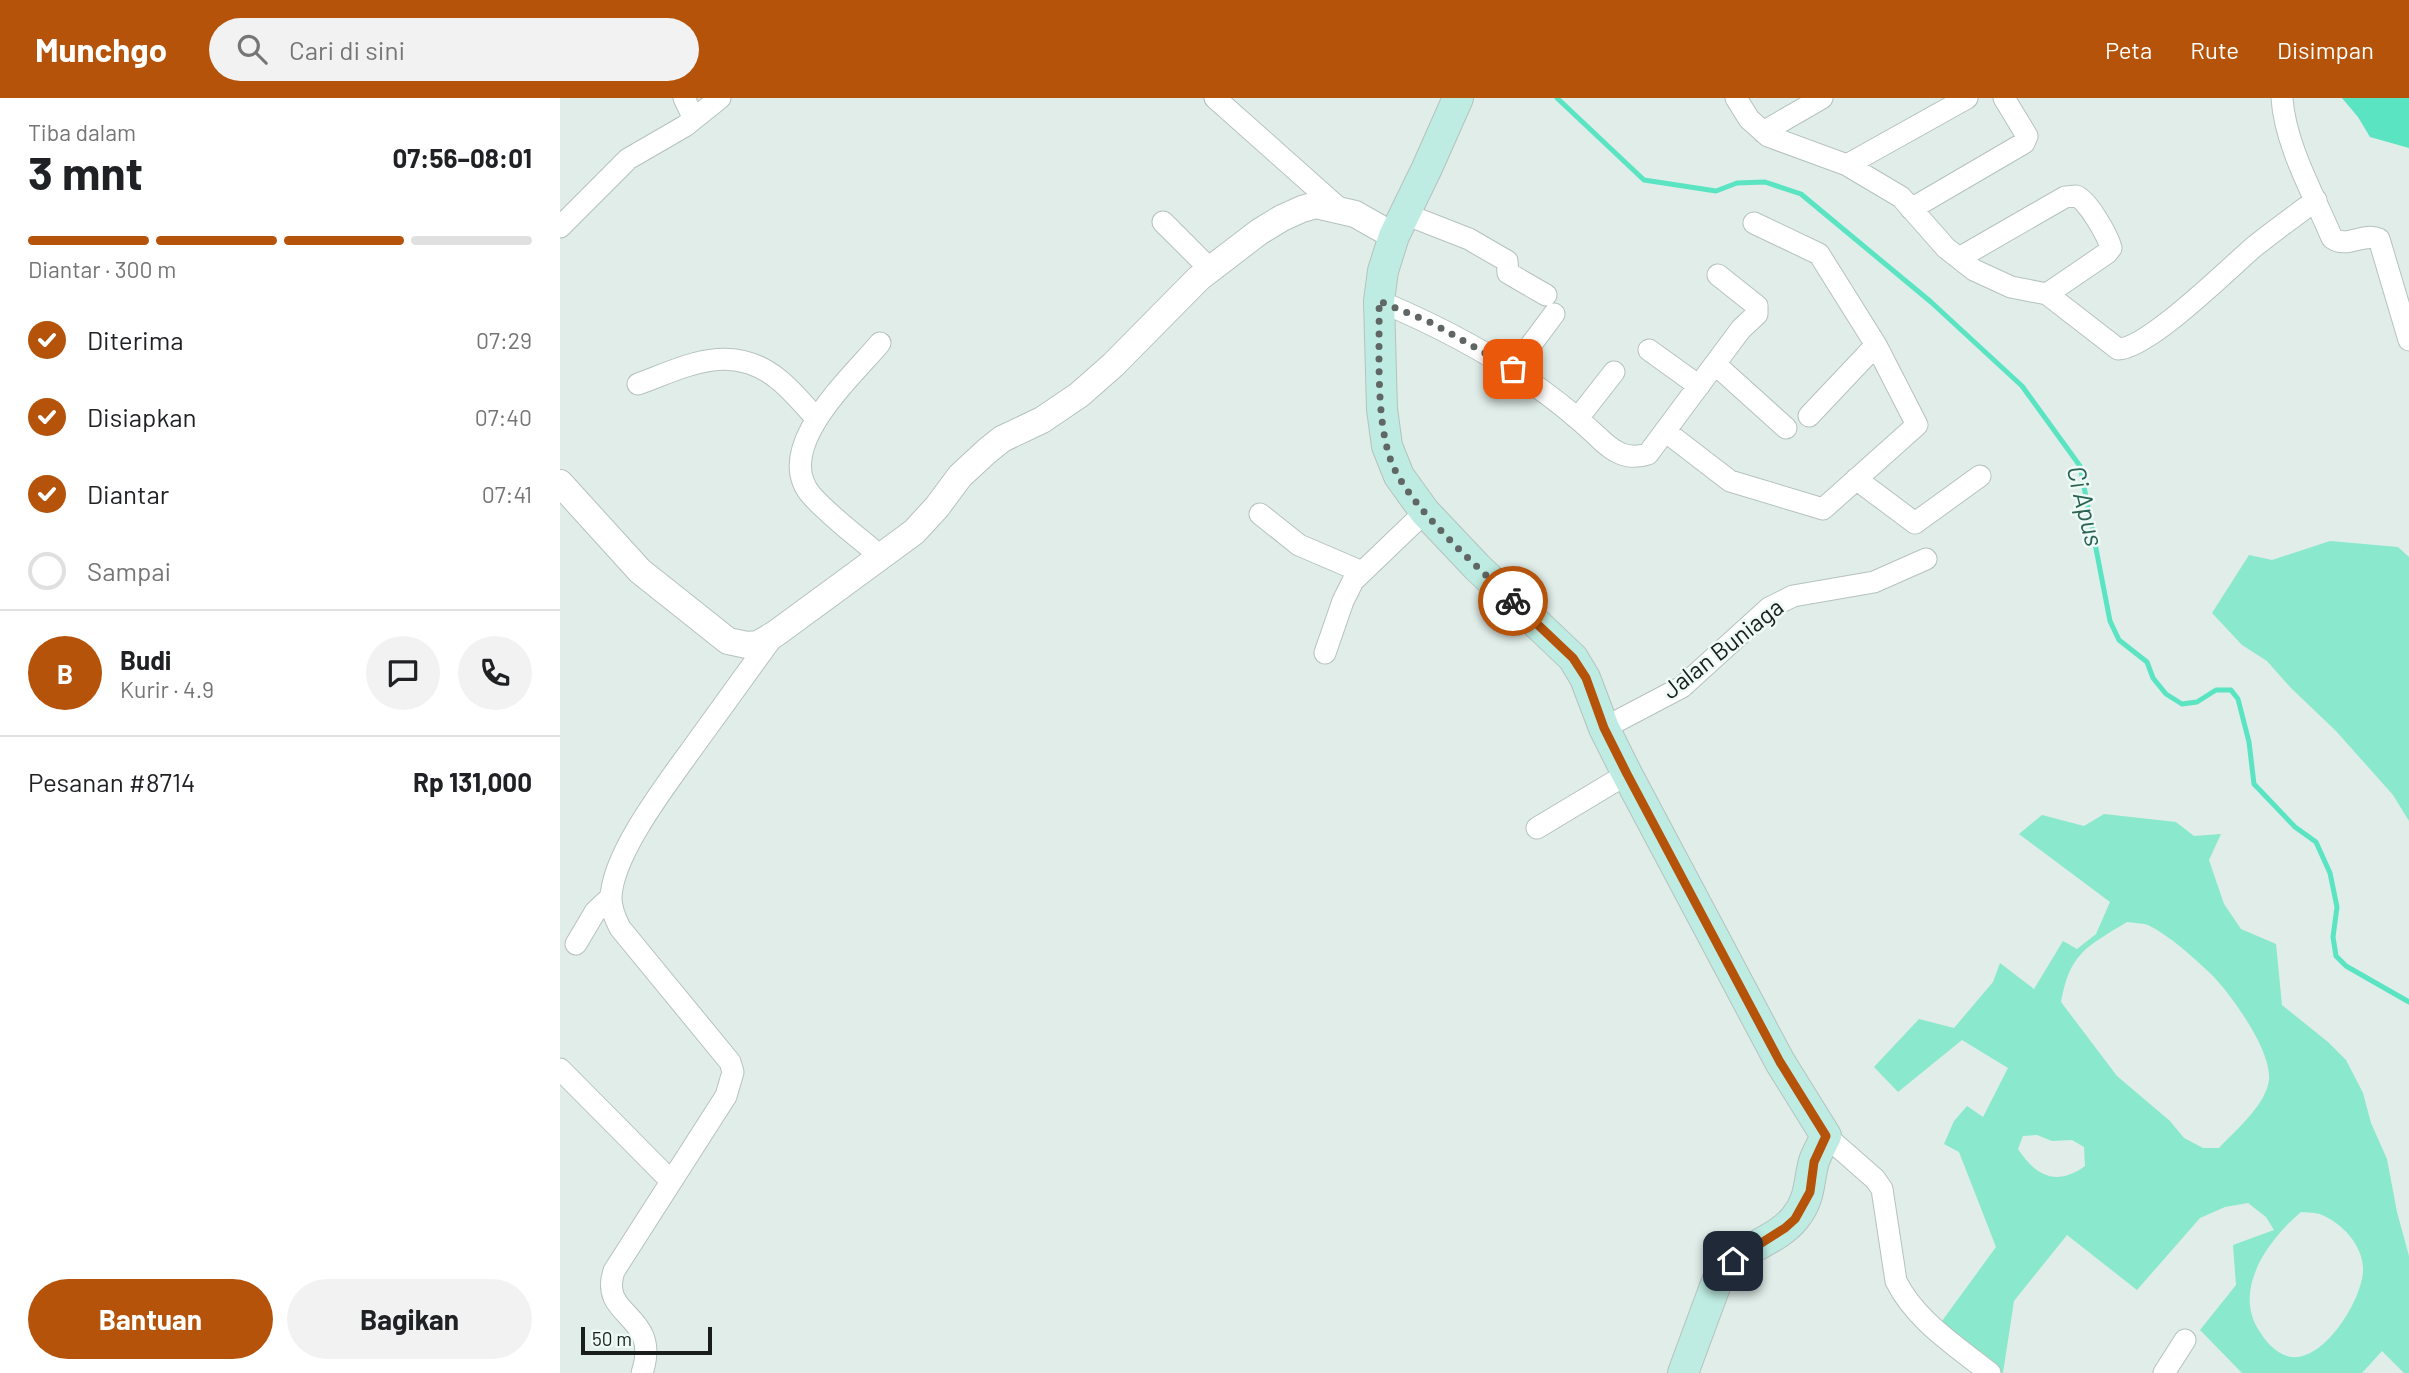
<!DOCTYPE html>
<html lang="id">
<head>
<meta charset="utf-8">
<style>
	body { margin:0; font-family:Barlow,sans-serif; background:#f2f2f2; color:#202124; height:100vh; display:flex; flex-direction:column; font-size:26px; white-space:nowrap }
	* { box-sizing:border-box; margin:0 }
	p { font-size:23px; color:#757577 }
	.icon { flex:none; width:38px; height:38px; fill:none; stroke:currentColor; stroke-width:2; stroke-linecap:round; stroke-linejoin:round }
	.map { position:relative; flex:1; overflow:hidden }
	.drawer { display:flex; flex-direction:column; background:#fff; width:560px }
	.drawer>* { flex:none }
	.scale { position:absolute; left:21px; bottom:18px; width:131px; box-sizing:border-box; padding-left:7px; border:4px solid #191d1c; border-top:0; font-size:19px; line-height:24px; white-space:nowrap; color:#191d1c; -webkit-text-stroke:5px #edfaf6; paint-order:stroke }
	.pin { position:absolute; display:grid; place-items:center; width:60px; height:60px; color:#fff; margin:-30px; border-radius:14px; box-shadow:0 4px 10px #0006 }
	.courier { position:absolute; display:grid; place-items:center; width:70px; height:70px; margin:-35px; border:5px solid #b45309; border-radius:50%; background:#fff; color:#222; box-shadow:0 2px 9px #0007 }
	.overview em { font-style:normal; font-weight:700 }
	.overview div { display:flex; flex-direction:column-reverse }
	.overview { display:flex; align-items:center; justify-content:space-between; height:119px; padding:0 28px }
	h1 { font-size:46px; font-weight:700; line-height:52px }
	.bar { display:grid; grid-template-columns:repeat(4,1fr); gap:10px 7px; align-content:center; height:84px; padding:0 28px }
	.bar i { height:9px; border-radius:5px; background:#e0e0e0 }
	.bar .on { background:#b45309 }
	.bar p { grid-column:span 4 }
	.line { display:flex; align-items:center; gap:18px; padding:0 28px; border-top:2px solid #e0e0e0 }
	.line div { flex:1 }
	.round { display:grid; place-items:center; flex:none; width:74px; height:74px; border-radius:37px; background:#f2f2f2 }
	ol { padding:0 28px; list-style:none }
	li { display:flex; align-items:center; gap:21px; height:77px }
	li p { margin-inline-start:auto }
	li .icon { padding:7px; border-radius:50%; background:#b45309; color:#fff; stroke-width:4 }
	li:last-child { color:#757577 }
	li i { width:38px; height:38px; border:4px solid #e0e0e0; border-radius:50% }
	.primary-button { display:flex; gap:14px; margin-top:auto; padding:14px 28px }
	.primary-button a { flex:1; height:80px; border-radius:42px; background:#b45309; color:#fff; font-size:28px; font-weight:700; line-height:80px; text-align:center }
	.primary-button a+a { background:#f2f2f2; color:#202124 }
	header { display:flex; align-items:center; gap:42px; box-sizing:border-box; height:98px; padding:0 35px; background:#b45309; color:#fff }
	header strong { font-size:33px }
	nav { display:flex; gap:38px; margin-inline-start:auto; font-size:24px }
	.search { width:490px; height:63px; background:#f2f2f2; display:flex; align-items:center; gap:18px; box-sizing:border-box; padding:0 24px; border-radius:38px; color:#757577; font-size:26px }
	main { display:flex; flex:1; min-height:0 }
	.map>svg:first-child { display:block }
	.green { fill:#8ae8cd; fill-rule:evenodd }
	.water { fill:#5ae4c2 }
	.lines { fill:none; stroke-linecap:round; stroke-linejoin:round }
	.stream { stroke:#5ae4c2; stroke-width:5 }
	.minor-casing { stroke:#b5c2be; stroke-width:23 }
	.tertiary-casing { stroke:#b5c2be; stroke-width:28 }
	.secondary-casing { stroke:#b5c2be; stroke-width:32 }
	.minor { stroke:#fff; stroke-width:21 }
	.tertiary { stroke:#fff; stroke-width:26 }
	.secondary { stroke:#beece2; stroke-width:30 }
	.done { stroke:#5f6664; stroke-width:7; stroke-dasharray:0 12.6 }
	.route { stroke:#b45309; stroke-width:9 }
	.labels { text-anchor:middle; stroke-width:5; stroke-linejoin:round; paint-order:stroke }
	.street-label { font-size:24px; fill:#191d1c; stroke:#edfaf6 }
	.water-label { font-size:26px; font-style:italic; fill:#2a6253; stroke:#edfaf6 }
</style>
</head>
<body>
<header>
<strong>Munchgo</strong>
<div class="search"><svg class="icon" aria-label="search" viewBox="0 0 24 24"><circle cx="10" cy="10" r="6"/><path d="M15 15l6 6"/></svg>Cari di sini</div>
<nav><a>Peta</a><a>Rute</a><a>Disimpan</a></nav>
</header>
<main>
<section class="drawer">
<div class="overview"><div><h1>3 mnt</h1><p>Tiba dalam</p></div><em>07:56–08:01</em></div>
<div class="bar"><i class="on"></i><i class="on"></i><i class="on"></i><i></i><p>Diantar · 300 m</p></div>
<ol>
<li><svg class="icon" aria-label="check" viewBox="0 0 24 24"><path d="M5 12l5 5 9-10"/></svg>Diterima<p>07:29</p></li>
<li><svg class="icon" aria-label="check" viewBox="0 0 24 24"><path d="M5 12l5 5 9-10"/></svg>Disiapkan<p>07:40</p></li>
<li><svg class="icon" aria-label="check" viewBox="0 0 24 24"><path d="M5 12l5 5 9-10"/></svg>Diantar<p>07:41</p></li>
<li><i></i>Sampai</li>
</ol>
<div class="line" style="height:126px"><b class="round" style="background:#b45309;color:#fff">B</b><div><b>Budi</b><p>Kurir · 4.9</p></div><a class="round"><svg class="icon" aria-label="chat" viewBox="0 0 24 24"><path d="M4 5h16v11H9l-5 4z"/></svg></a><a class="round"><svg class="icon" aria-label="phone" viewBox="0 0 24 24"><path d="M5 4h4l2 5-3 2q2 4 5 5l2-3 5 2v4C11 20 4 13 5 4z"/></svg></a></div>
<div class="line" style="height:91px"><div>Pesanan #8714</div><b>Rp 131,000</b></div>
<div class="primary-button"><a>Bantuan</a><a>Bagikan</a></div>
</section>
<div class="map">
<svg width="1849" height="1275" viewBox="0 0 1849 1275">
	<rect width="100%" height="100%" fill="#e0ede9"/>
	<path class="green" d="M1770,443l68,6 11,10v264l-16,-26 -57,-64 -45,-43 -24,-27 -25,-16 -30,-32 37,-58 23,5z
		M1544,716l72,8 18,14 27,-2 -12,26 15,44 17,25 35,15 6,61 46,37 18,18 17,33 8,30 16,36 10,53 12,44v117h-5l-22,-22 -20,22h-120l-42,-43 36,-45 -3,-40 41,-15 -8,-13 -18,-14 -23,4 -25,11 -63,72 -70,-55 -53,66 -11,72h-8l-53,-52 54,-74 -37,-95 -15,-8 10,-23 13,-15 16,11 25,-49 -46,-28 -64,52 -24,-25 45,-48 35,9 39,-46 7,-19 34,26 29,-48 14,8 19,-15 14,-32 -91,-68 23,-19 42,11zM1567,824c6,1 15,1 21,3 22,11 45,32 63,49 20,20 66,83 57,111 -6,23 -33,46 -49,63h-16l-19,-10 -14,-17 -53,-45 -56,-74c9,-49 25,-55 66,-80zM1477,1037l15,6 20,-1 12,7 1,19c-29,21 -49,10 -67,-17l5,-13zM1741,1114c7,1 15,0 21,3 20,8 40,30 41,52 2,30 -41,100 -76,89 -12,-4 -21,-14 -27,-24 -29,-42 9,-93 41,-120z"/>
	<path class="water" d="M1782,0h67v50l-39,-11 -12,-20z"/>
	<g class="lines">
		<path class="stream" d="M997,0l87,82 72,11 21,-8 28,-1 36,12 130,108 91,84 58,80 30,155 9,19 28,22 6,16 13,16 16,10 15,-2 19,-12h15l7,9 11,43 5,42 41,43 21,15 14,31 7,34 -4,30 3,19 10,10 63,36"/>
		<g class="minor-casing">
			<path id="minor" d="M124,0l10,21
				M655,0l126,112
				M1176,0l13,21 19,17 79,29 54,32 45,51 28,22 37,17 36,7 71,55c30,0 111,-81 137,-103 20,-16 41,-31 61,-46
				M1722,0c3,47 32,97 50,140 15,11 31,-6 47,1l30,101
				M1203,34l59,-34
				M1287,67l120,-67
				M1351,111l113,-66 3,-7 -23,-38
				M845,116l64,25 38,22 1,12 38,22
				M603,124l47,47
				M1194,125l65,31 57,91 -67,71
				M0,129l68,-68 57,-33 35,-28
				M1399,160l106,-61c1,0 9,-1 11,-1 11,3 32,40 35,52l-4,5 -60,41
				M819,203c79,33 155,75 218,135 15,15 29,25 51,18l93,-125 16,-15v-8l-39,-31
				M1089,252l50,36
				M1155,266l71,64
				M953,271l41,-55
				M78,286c49,-18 93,-43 140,-5 14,11 26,26 38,39
				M1018,320l36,-46
				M1105,333l65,50 93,28 94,-84 -41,-80
				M1296,381l59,44 65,-47
				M700,416l39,31 63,27
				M320,458c-22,-19 -48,-38 -68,-60 -42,-47 40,-119 68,-153
				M765,555l18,-52 10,-20 72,-69
				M1044,630l78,-41 87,-79 24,-12 81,-14 52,-23
				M977,730l90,-54
				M16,846l19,-32 16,-15
				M0,971l111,112
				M1266,1038l49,43 7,10 14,92c19,39 60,65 94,92
				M82,1275c20,-60 -44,-55 -28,-102l112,-175 7,-24 -3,-10 -110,-134c-5,-10 -9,-19 -9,-30 1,-46 62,-122 88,-159 25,-35 51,-70 76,-105
				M1604,1275l21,-33"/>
		</g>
		<g class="tertiary-casing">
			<path id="tertiary" d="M0,385l80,88 88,70 19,4 11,-1 17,-10 139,-102 23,-25 23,-31 27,-25 15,-12 40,-19 37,-25 34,-30 86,-87 60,-46 23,-14 20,-9 14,-4 39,9 39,22"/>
		</g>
		<g class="secondary-casing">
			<path id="secondary" d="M898,0l-31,70 -33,68 -11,35 -4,30 3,108 5,37 12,30 26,36 52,55 96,91 12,20 19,50 23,46 153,288 46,74c-4,8 -9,17 -12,25 -6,22 -3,37 -19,57 -19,24 -56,30 -75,55l-37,100"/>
		</g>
		<use href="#minor" class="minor"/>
		<use href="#tertiary" class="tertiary"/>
		<use href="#secondary" class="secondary"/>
	</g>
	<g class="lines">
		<path class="done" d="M953,503c-35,-34 -105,-95 -122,-140 -16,-44 -11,-113 -12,-160l53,22 81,46"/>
		<path class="route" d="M953,503l60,57 13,20 18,50 23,46 153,288 46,74 -12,26 -4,30 -15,27 -10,9 -52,33"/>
	</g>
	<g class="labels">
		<g class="street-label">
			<text transform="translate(1163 551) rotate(-38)" y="8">Jalan Buniaga</text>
		</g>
		<g class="water-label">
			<text transform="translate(1525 408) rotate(76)" y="9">Ci Apus</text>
		</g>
	</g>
</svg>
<div class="scale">50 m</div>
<div class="pin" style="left:953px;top:271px;background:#ea580c"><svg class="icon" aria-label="bag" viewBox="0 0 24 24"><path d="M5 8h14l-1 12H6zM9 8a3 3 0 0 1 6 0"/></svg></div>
<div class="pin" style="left:1173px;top:1163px;background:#1f2937"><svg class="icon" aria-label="home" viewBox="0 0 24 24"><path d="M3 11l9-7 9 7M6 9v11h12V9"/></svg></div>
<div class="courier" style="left:953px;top:503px"><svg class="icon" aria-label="bike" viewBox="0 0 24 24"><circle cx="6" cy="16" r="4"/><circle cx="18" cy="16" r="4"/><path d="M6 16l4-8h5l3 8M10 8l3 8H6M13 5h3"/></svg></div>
</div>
</main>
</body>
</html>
